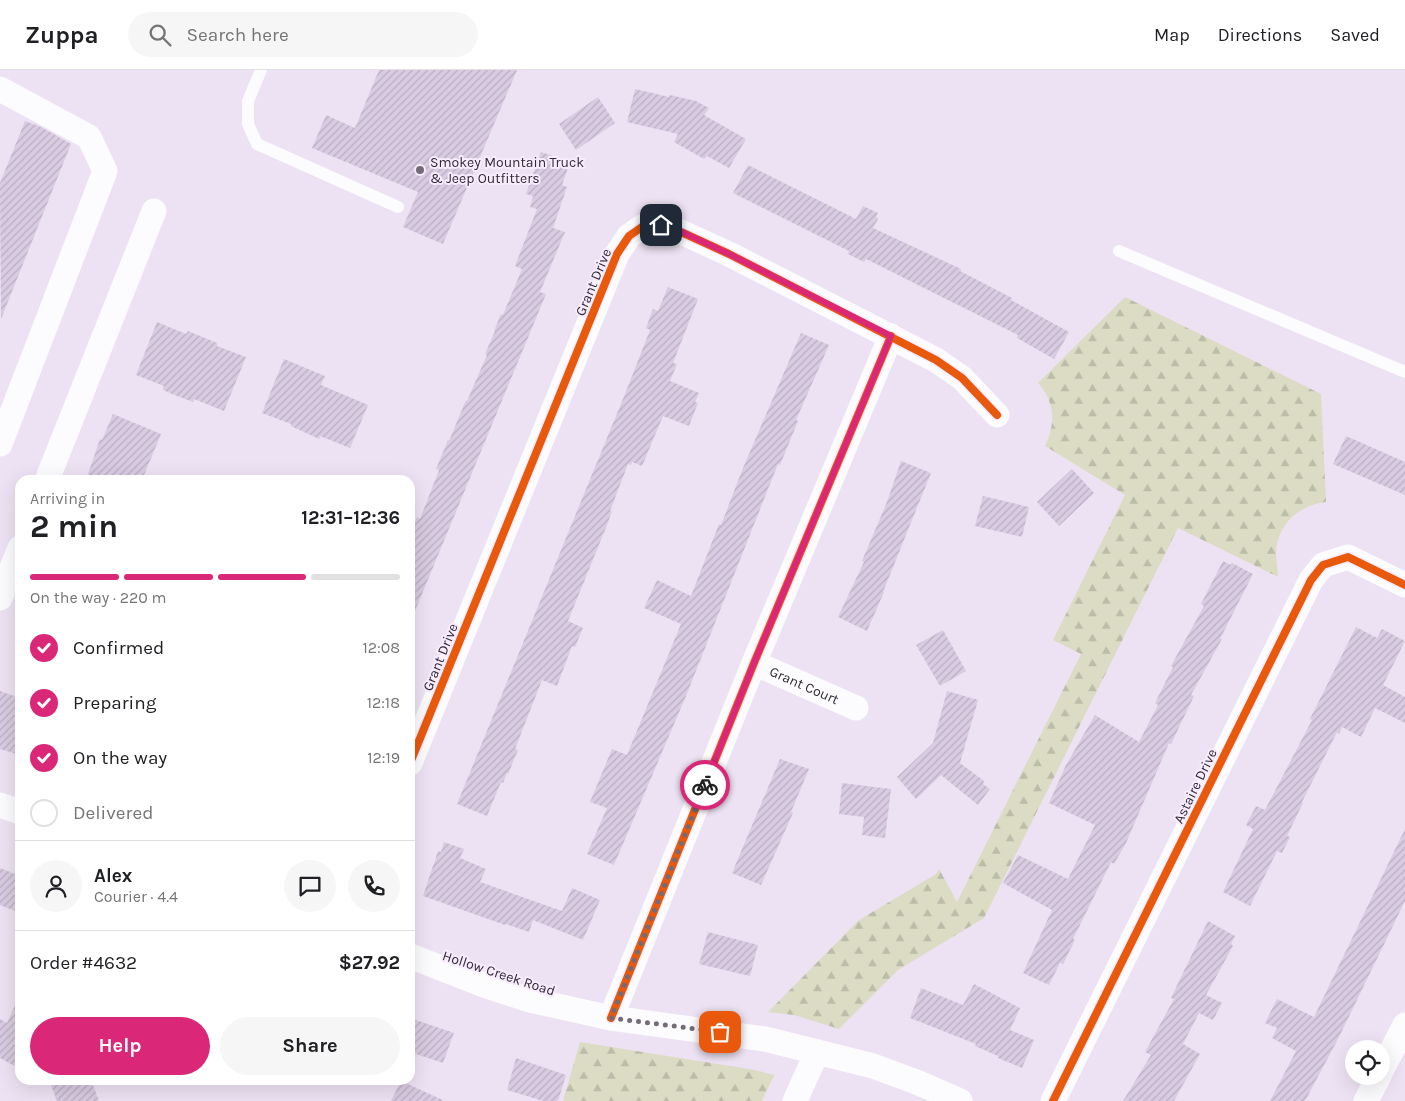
<!DOCTYPE html>
<html lang="en">
<head>
<meta charset="utf-8">
<style>
	body { margin:0; font-family:Karla,sans-serif; background:#f6f6f6; color:#202124; height:100vh; display:flex; flex-direction:column; font-size:19px; white-space:nowrap }
	* { box-sizing:border-box; margin:0 }
	p { font-size:16px; color:#757577 }
	.icon { flex:none; width:28px; height:28px; fill:none; stroke:currentColor; stroke-width:2; stroke-linecap:round; stroke-linejoin:round }
	.map { position:relative; flex:1; overflow:hidden }
	.panel { position:absolute; left:15px; top:405px; width:400px; height:610px; display:flex; flex-direction:column; background:#fff; border-radius:15px; box-shadow:0 5px 20px #0002 }
	.panel>* { flex:none }
	.controls { position:absolute; left:1345px; top:970px; display:grid; gap:10px }
	.controls a { display:grid; place-items:center; width:45px; height:45px; border-radius:50%; background:#fff; box-shadow:0 5px 20px #0002; font-size:25px }
	.pin { position:absolute; display:grid; place-items:center; width:42px; height:42px; color:#fff; margin:-21px; border-radius:10px; box-shadow:0 2px 8px #0006 }
	.courier { position:absolute; display:grid; place-items:center; width:50px; height:50px; margin:-25px; border:4px solid #db2777; border-radius:50%; background:#fff; color:#222; box-shadow:0 1px 6px #0007 }
	.headline em { font-style:normal; font-weight:700 }
	.headline div { display:flex; flex-direction:column-reverse }
	.headline { display:flex; align-items:center; justify-content:space-between; height:85px; padding:0 15px }
	h1 { font-size:32px; font-weight:700; line-height:38px }
	.bar { display:grid; grid-template-columns:repeat(4,1fr); gap:8px 5px; align-content:center; height:60px; padding:0 15px }
	.bar i { height:6px; border-radius:4px; background:#e0e0e0 }
	.bar .selected { background:#db2777 }
	.bar p { grid-column:span 4 }
	.line { display:flex; align-items:center; gap:12px; padding:0 15px; border-top:1px solid #e0e0e0 }
	.line div { flex:1 }
	.round { display:grid; place-items:center; flex:none; width:52px; height:52px; border-radius:26px; background:#f6f6f6 }
	ol { padding:0 15px; list-style:none }
	li { display:flex; align-items:center; gap:15px; height:55px }
	li p { margin-inline-start:auto }
	li .icon { padding:5px; border-radius:50%; background:#db2777; color:#fff; stroke-width:4 }
	li:last-child { color:#757577 }
	li i { width:28px; height:28px; border:2px solid #e0e0e0; border-radius:50% }
	.action { display:flex; gap:10px; margin-top:auto; padding:10px 15px }
	.action a { flex:1; height:58px; border-radius:30px; background:#db2777; color:#fff; font-size:20px; font-weight:700; line-height:58px; text-align:center }
	.action a+a { background:#f6f6f6; color:#202124 }
	header { display:flex; align-items:center; gap:30px; box-sizing:border-box; height:70px; padding:0 25px; background:#fff; border-bottom:1px solid #e0e0e0 }
	header strong { font-size:24px }
	nav { display:flex; gap:28px; margin-inline-start:auto; font-size:18px }
	.search { width:350px; height:45px; background:#f6f6f6; display:flex; align-items:center; gap:12px; box-sizing:border-box; padding:0 18px; border-radius:28px; color:#757577; font-size:19px }
	.map>svg:first-child { display:block }
	.forest { fill:url(#forest-firs) }
	.building { fill:url(#building-hatch) }
	.lines { fill:none; stroke-linecap:round; stroke-linejoin:round }
	.service { stroke:#fcfbfd; stroke-width:12 }
	.minor { stroke:#fcfbfd; stroke-width:25 }
	.cycleway-casing { stroke:#f7ecfe; stroke-width:11 }
	.cycleway { stroke:#e8590c; stroke-width:8 }
	.done { stroke:#736b78; stroke-width:5; stroke-dasharray:0 9 }
	.route { stroke:#db2777; stroke-width:6 }
	.poi-dot { fill:#736b78; stroke:#f7ecfe; stroke-width:2 }
	.labels { text-anchor:middle; stroke-width:4; stroke-linejoin:round; paint-order:stroke }
	.poi-label { font-size:14px; fill:#322b36; stroke:#f7ecfe; text-anchor:start }
	.street-label { font-size:14px; fill:#322b36; stroke:#f7ecfe }
</style>
</head>
<body>
<header>
<strong>Zuppa</strong>
<div class="search"><svg class="icon" aria-label="search" viewBox="0 0 24 24"><circle cx="10" cy="10" r="6"/><path d="M15 15l6 6"/></svg>Search here</div>
<nav><a>Map</a><a>Directions</a><a>Saved</a></nav>
</header>
<div class="map">
<svg width="1405" height="1031" viewBox="0 0 1405 1031">
	<defs>
		<pattern id="forest-firs" width="22" height="20" patternUnits="userSpaceOnUse" patternTransform="scale(1.25)"><rect width="22" height="20" fill="#dbdcc3"/><path d="M5 1l3.5 6h-7zM16 11l3.5 6h-7z" fill="#bcbda8"/></pattern>
		<pattern id="building-hatch" width="6" height="6" patternUnits="userSpaceOnUse" patternTransform="scale(1.25)"><rect width="6" height="6" fill="#d9cbe1"/><path d="M-1 1l2-2M0 6l6-6M5 7l2-2" fill="none" stroke="#bbaec2"/></pattern>
	</defs>
	<rect width="100%" height="100%" fill="#ede2f3"/>
	<path class="forest" d="M1125,227l196,97 5,108c-27,3 -49,22 -50,52 0,7 2,15 2,23l-100,-49 -194,390 -86,52 -59,59 -45,-14 -26,-3 91,-92 77,-46 3,-5 18,33 124,-248 -28,-14 72,-145 -80,-49c11,-22 10,-45 -7,-63z
		M580,972l175,28 19,5 -12,26h-199z"/>
	<path class="building" d="M379,0h138l-74,174 -40,-17 15,-35 -106,-44 14,-33 29,13z
		M635,19l34,8 1,-2 26,6 13,7 -5,7 42,24 -17,29 -22,-12 -3,3 -30,-17 4,-8 -51,-12z
		M598,27l17,26 -39,27 -17,-26z
		M25,51l16,6 30,17 -70,175 -1,-136z
		M541,82l29,10 -8,23 5,2 -14,41 12,4 -25,60 6,2 -136,329v-88l7,-18 3,2 19,-49 -3,-1 12,-29 1,1 17,-41 1,1 20,-46 -2,-1 10,-23h-1l7,-17 2,1 19,-46 -7,-3 22,-57 -7,-2 3,-11 -7,-2z
		M748,95l108,54 7,-13 15,7 -2,4 2,2 -5,9 88,41 -1,2 52,27 -1,2 58,32 -15,27 -37,-21 1,-3 -152,-76 -2,3 -16,-8 1,-3 -116,-58z
		M668,217l30,12 -25,64 4,1 -7,17 29,12 -4,9 3,1 -9,23 -26,-10 -21,50 -10,-4 -1,3 -3,-1 -18,47h2l-5,14 -39,96 15,7 -8,19 -3,-1 -15,40 -15,-6 -27,69 3,1 -10,24 -1,-1 -4,10 -2,-1 -14,34 -30,-12 168,-410 25,-64 -4,-2 7,-19 5,2z
		M157,252l29,12 2,-3 29,12v3l29,11 -22,54 -30,-12 -1,3 -21,-8 -9,-4 1,-4 -28,-11z
		M801,263l28,12 -33,75 2,1 -18,44 -2,-1 -92,232 -72,169 -27,-11 20,-46 -17,-6 22,-53 15,6 54,-131 -37,-16 13,-28 34,16 28,-72 2,1 22,-57z
		M284,289l41,17 -4,9 47,20 -18,43 -30,-12 -1,3 -28,-13v-2l-29,-11z
		M113,344l48,20 -19,46h-56l14,-41 2,1z
		M1346,366l59,26v33l-72,-31z
		M901,391l30,12 -48,119h1l-17,39 -29,-14 26,-55 -2,-1 25,-59z
		M1072,399l22,24 -35,33 -22,-24z
		M983,426l46,11 -7,30 -47,-11z
		M1223,491l8,4 1,-2 21,11 -33,65h2l-31,56 3,1 -23,48 -2,-1 -43,100 -12,21 -3,-2 -38,77 2,1 -12,24 -3,-1 -11,22 -26,-12 29,-63 -49,-27 15,-28 50,24 27,-54 -46,-22 17,-38 29,-50 44,27 19,-37 -3,-2 18,-36 -2,-1 33,-60 -3,-2z
		M1356,557l21,11 5,-9 23,12 -22,44 22,12v26l-30,-15 -14,29 -19,-10 -3,7 -2,-2 -35,70 1,1 -16,33 3,1 -8,16 -5,-2 -27,55 -27,-14 30,-63 -7,-4 10,-19 9,4 47,-90 -2,-1z
		M943,560l23,41 -26,15 -24,-41z
		M0,621l20,7v57l-20,-6z
		M947,621l31,9 -18,63 24,18 -1,3 7,5 -12,16 -37,-30 -25,24 -19,-22 36,-34z
		M780,689l29,10 -18,43 2,1 -32,72 -29,-12z
		M842,713l49,6 -6,49 -23,-3 2,-18 -25,-3z
		M1405,759v72l-67,138 -33,62h-35l26,-50 -24,-13 5,-10 -12,-5 12,-24 37,18z
		M444,772l20,7 -4,9 26,11 -6,13 82,29 10,-23 28,12 -17,40 -50,-20 -4,12 -23,-8 -1,1 -82,-29 15,-45 3,1z
		M0,798l20,8v37l-20,-8z
		M1208,851l27,15 -4,8 2,2 -27,49 16,8 -9,17 -14,-7 -16,31 17,10 -26,47h-51l28,-46 -6,-3 29,-53 -3,-1z
		M708,862l50,13 -8,31 -51,-12z
		M974,914l46,24 -10,22 24,10 -12,28 -24,-10v-2l-23,-10 1,-2 -66,-26 11,-30 42,17z
		M20,924v75l-20,-11v-39l7,4z
		M410,948l44,15 -11,30 -33,-11z
		M516,988l50,17 -8,26h-15l-36,-11z
		M49,1010h42l8,21h-42z
		M401,1011l44,20h-54z"/>
	<g class="lines">
		<path class="service" d="M261,0l-13,31v23l9,20 141,63
			M1119,181l286,121"/>
		<g class="minor">
			<path d="M0,19l89,48 16,34 -105,273"/>
			<path d="M47,410l107,-269"/>
			<path d="M0,528l20,-50"/>
			<path id="s1" d="M754,593l102,45"/>
			<path d="M410,693l207,-509 12,-18 13,-9 19,-2 20,7 48,22 207,106 26,18 35,37"/>
			<path d="M0,735l20,7"/>
			<path d="M410,886l74,29 46,15 81,18 154,21 108,27 46,17 41,18"/>
			<path d="M611,948l143,-355 137,-327"/>
			<path d="M1381,1001l24,-46"/>
			<path d="M795,1031l22,-49"/>
			<path d="M1053,1031l258,-521 12,-15 25,-8 57,28"/>
			<path d="M1366,1031l13,-25"/>
		</g>
		<g class="cycleway-casing">
			<path id="cycleway" d="M410,693l207,-509 12,-18 13,-9 19,-2 20,7 48,22 207,106 26,18 35,37
				M611,948l143,-355 137,-327
				M1053,1031l258,-521 12,-15 25,-8 57,28"/>
		</g>
		<use href="#cycleway" class="cycleway"/>
	</g>
	<g class="lines">
		<path class="done" d="M705,715l-94,233 109,14"/>
		<path class="route" d="M661,155l21,7 47,22 162,82 -137,327 -49,122"/>
	</g>
	<circle class="poi-dot" cx="420" cy="100" r="5"/>
	<g class="labels">
		<g class="poi-label">
			<text x="430" y="97">Smokey Mountain Truck<tspan x="430" dy="16">&amp; Jeep Outfitters</tspan></text>
		</g>
		<g class="street-label">
			<text transform="translate(593 212) rotate(-67)" y="5">Grant Drive</text>
			<text transform="translate(440 587) rotate(-68)" y="5">Grant Drive</text>
			<text dy="5" stroke="none"><textPath href="#s1" startOffset="55">Grant Court</textPath></text>
			<text transform="translate(1195 716) rotate(-64)" y="5">Astaire Drive</text>
			<text transform="translate(499 903) rotate(18)" y="5">Hollow Creek Road</text>
		</g>
	</g>
</svg>
<div class="controls">
<a><svg class="icon" aria-label="locate" viewBox="0 0 24 24"><circle cx="12" cy="12" r="6"/><path d="M12 2v4M12 18v4M2 12h4M18 12h4"/></svg></a>
</div>
<div class="pin" style="left:720px;top:962px;background:#ea580c"><svg class="icon" aria-label="bag" viewBox="0 0 24 24"><path d="M5 8h14l-1 12H6zM9 8a3 3 0 0 1 6 0"/></svg></div>
<div class="pin" style="left:661px;top:155px;background:#1f2937"><svg class="icon" aria-label="home" viewBox="0 0 24 24"><path d="M3 11l9-7 9 7M6 9v11h12V9"/></svg></div>
<div class="courier" style="left:705px;top:715px"><svg class="icon" aria-label="bike" viewBox="0 0 24 24"><circle cx="6" cy="16" r="4"/><circle cx="18" cy="16" r="4"/><path d="M6 16l4-8h5l3 8M10 8l3 8H6M13 5h3"/></svg></div>
<section class="panel">
<div class="headline"><div><h1>2 min</h1><p>Arriving in</p></div><em>12:31–12:36</em></div>
<div class="bar"><i class="selected"></i><i class="selected"></i><i class="selected"></i><i></i><p>On the way · 220 m</p></div>
<ol>
<li><svg class="icon" aria-label="check" viewBox="0 0 24 24"><path d="M5 12l5 5 9-10"/></svg>Confirmed<p>12:08</p></li>
<li><svg class="icon" aria-label="check" viewBox="0 0 24 24"><path d="M5 12l5 5 9-10"/></svg>Preparing<p>12:18</p></li>
<li><svg class="icon" aria-label="check" viewBox="0 0 24 24"><path d="M5 12l5 5 9-10"/></svg>On the way<p>12:19</p></li>
<li><i></i>Delivered</li>
</ol>
<div class="line" style="height:90px"><a class="round"><svg class="icon" aria-label="person" viewBox="0 0 24 24"><circle cx="12" cy="8" r="4"/><path d="M4 21q1-7 8-7t8 7"/></svg></a><div><b>Alex</b><p>Courier · 4.4</p></div><a class="round"><svg class="icon" aria-label="chat" viewBox="0 0 24 24"><path d="M4 5h16v11H9l-5 4z"/></svg></a><a class="round"><svg class="icon" aria-label="phone" viewBox="0 0 24 24"><path d="M5 4h4l2 5-3 2q2 4 5 5l2-3 5 2v4C11 20 4 13 5 4z"/></svg></a></div>
<div class="line" style="height:65px"><div>Order #4632</div><b>$27.92</b></div>
<div class="action"><a>Help</a><a>Share</a></div>
</section>
</div>
</body>
</html>
